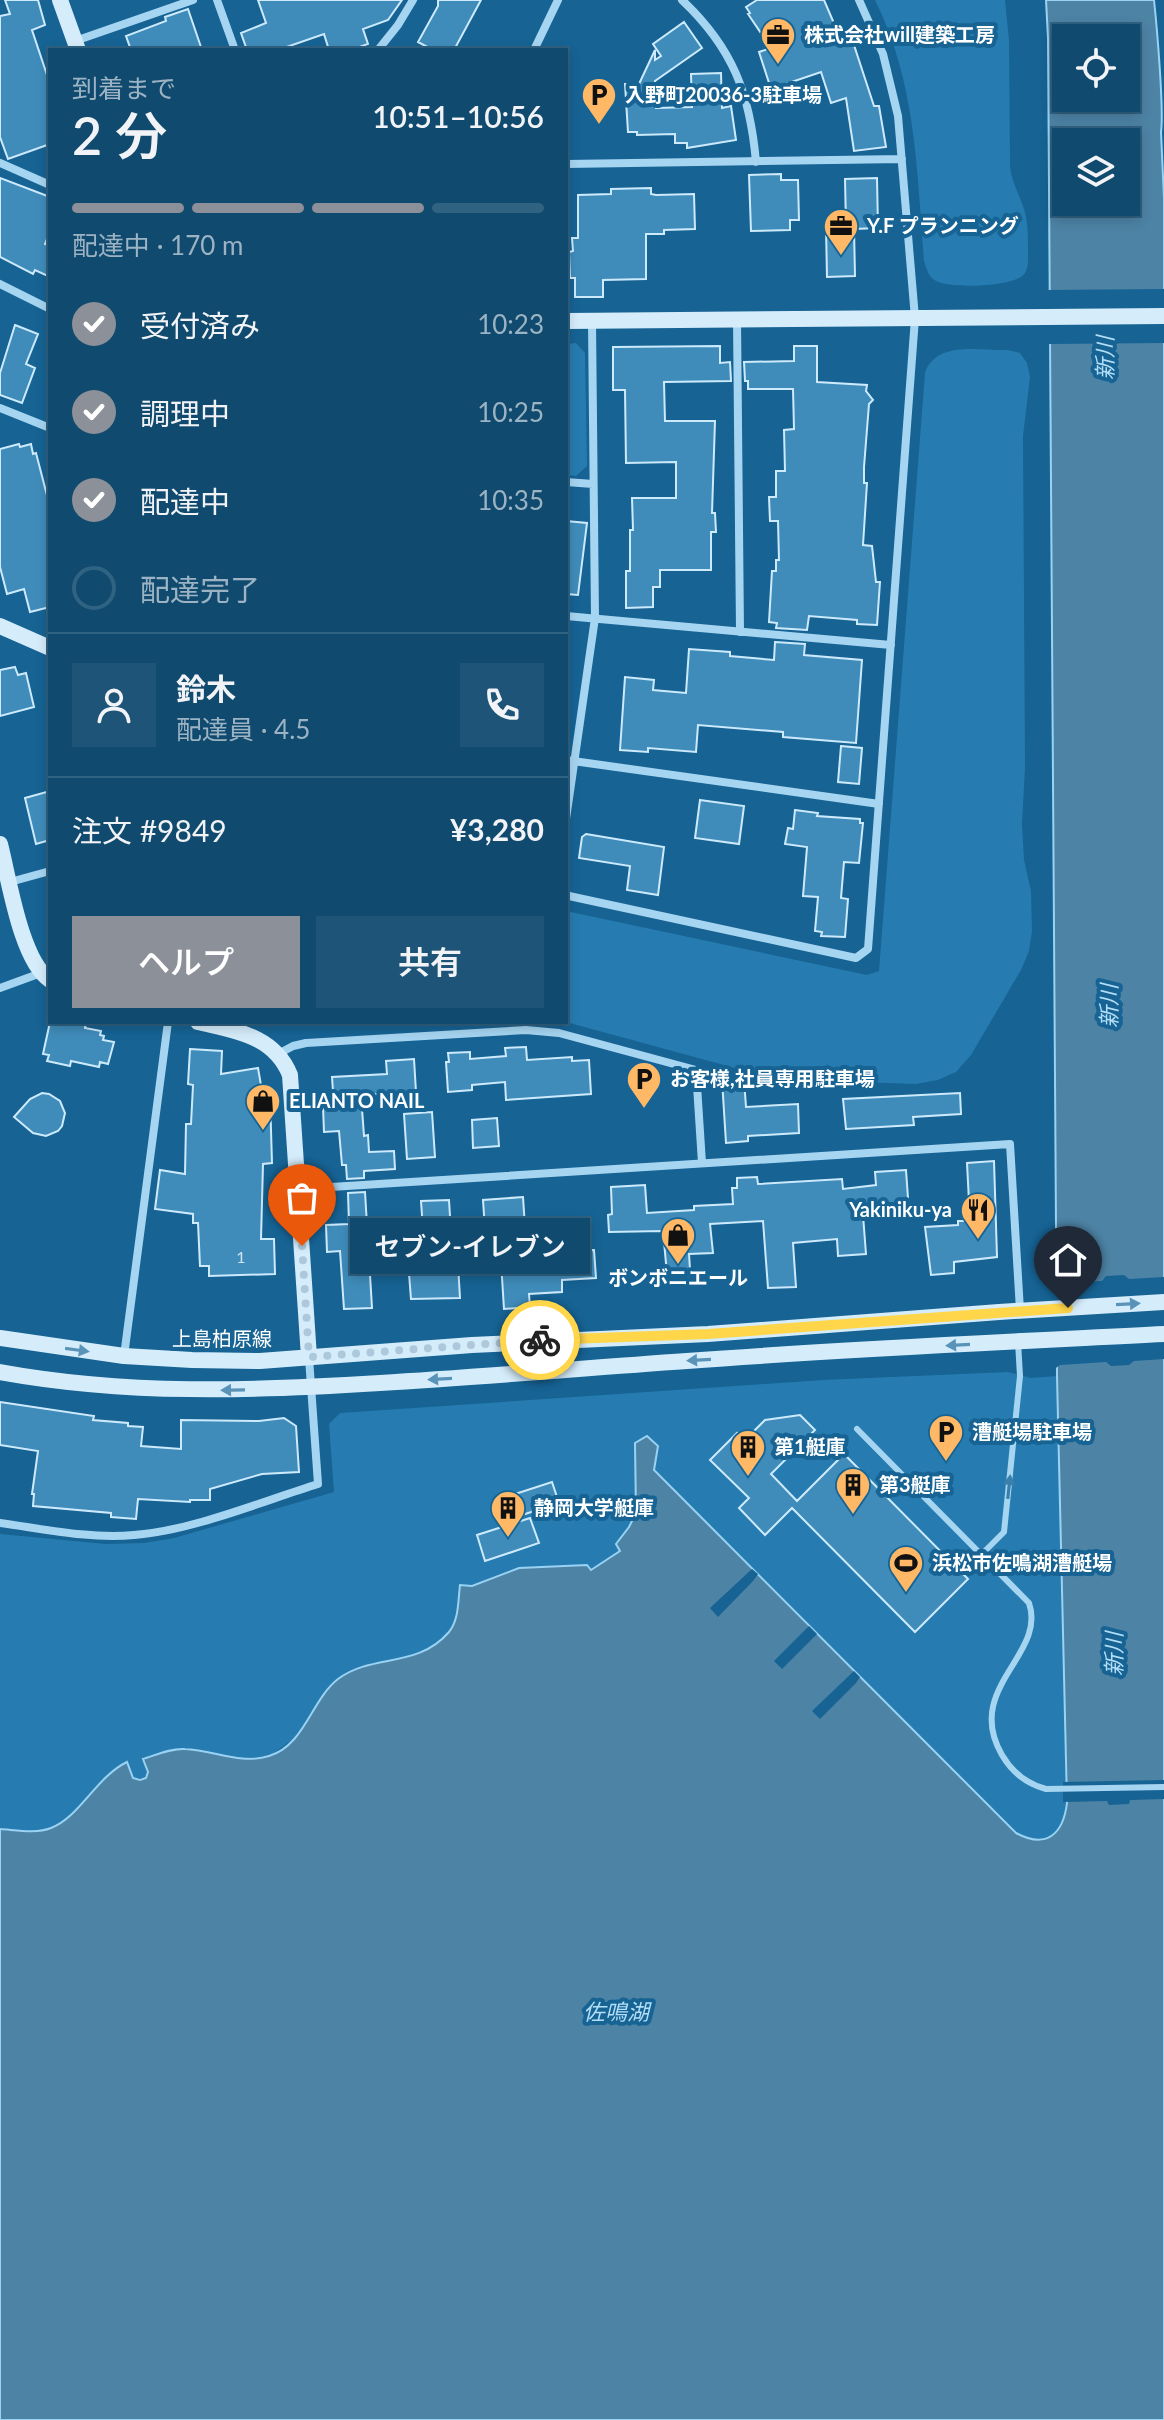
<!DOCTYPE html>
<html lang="ja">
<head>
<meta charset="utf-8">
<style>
	body { margin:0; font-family:Lato,"Noto Sans JP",sans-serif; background:#1e5477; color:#f1f3f6; height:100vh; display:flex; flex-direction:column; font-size:30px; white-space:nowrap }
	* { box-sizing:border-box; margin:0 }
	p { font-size:26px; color:#9cb3c3 }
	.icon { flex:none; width:44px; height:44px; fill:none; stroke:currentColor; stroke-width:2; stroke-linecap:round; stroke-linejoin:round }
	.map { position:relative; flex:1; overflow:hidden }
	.drawer { position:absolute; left:48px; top:48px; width:520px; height:976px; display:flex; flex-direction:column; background:#104a6f; border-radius:0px; box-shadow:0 4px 12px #0003,0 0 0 2px #306282 }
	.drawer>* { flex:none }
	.tools { position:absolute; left:1052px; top:24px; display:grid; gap:16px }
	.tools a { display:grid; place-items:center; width:88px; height:88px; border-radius:0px; background:#104a6f; box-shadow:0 4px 12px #0003,0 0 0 2px #306282; font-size:40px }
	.pin { position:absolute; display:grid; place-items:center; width:68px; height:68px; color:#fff; margin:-82px -34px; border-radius:50% 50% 50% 0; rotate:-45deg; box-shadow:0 0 8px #0007 }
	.pin .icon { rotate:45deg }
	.courier { position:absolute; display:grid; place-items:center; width:80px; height:80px; margin:-40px; border:6px solid #ffd54a; border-radius:50%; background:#fff; color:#222; box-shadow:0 2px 10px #0007 }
	.bubble { position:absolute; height:56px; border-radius:0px; background:#104a6f; box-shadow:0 4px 12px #0003,0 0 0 2px #306282; font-size:26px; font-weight:600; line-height:56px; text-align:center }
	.head em { font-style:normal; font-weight:600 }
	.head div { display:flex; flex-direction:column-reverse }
	.head { display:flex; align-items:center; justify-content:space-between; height:136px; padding:0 24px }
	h1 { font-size:52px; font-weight:600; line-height:60px }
	.bar { display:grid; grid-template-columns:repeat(4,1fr); gap:12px 8px; align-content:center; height:96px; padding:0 24px }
	.bar i { height:10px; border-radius:6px; background:#306282 }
	.bar .current { background:#8c9099 }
	.bar p { grid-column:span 4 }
	.line { display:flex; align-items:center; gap:20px; padding:0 24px; border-top:2px solid #306282 }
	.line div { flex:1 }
	.round { display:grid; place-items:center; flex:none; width:84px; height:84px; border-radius:0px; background:#1e5477 }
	ol { padding:0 24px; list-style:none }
	li { display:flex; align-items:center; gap:24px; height:88px }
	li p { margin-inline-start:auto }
	li .icon { padding:8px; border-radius:50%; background:#8c9099; color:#fff; stroke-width:4 }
	li:last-child { color:#9cb3c3 }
	li i { width:44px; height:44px; border:4px solid #306282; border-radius:50% }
	.cta { display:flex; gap:16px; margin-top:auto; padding:16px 24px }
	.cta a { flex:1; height:92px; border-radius:0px; background:#8c9099; color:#fff; font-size:32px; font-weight:600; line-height:92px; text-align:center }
	.cta a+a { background:#1e5477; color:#f1f3f6 }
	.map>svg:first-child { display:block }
	.green { fill:#267cb0 }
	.water { fill:#4d83a5; stroke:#99d2f3; stroke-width:2; fill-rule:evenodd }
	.pier { fill:#166394 }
	.building { fill:#3f8cbb; stroke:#cdeafc; stroke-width:2 }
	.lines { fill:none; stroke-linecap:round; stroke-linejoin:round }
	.lane { stroke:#a6d5f1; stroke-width:6 }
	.street { stroke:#a6d5f1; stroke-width:8 }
	.secondary { stroke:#d5ecfb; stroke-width:16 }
	.oneway { fill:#5993b8 }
	.oneway2 { fill:#3a80ab }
	.done { stroke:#adc8da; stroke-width:8; stroke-dasharray:0 14.4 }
	.route { stroke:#ffd54a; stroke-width:10 }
	.labels { text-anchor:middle; stroke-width:8; stroke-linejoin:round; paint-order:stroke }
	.number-label { font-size:16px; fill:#cfe2ee }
	.poi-label { font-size:20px; font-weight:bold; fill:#fff; stroke:#166394; text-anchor:start }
	.street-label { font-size:20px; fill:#fff; stroke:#166394 }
	.water-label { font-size:22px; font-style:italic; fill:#b2def8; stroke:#166394 }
</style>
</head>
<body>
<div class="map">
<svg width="1164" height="2420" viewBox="0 0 1164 2420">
	<rect width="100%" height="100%" fill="#166394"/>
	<path class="green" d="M875,0h130l4,40 1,125c1,15 8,27 13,41 5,14 5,28 5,43 0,8 1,17 -3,24 -8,14 -75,16 -89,8 -8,-4 -9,-12 -12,-20 -7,-90 -8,-179 -49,-261z
		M576,343l9,10 2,113 -11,10 -10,-1v-131z
		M1008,350l12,3 7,10 3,14 -7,59 2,331 -3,57 2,36 7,31 1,40 -3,20 -8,19 -50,85 -15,17 -18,8 -22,4 -119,-4 -40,-6 -191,-52v-111l301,64 12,-4 46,-598c11,-33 55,-22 83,-23z
		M1008,1372l23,6 26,-2 10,427c-4,32 -20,46 -51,30l-362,-363 4,-24 -23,-3 1,70 -7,14 -13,16 4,8 -29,19 -72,-2 -47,18 -23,46 -23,20 -90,29 -40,56 -26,19 -38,3 -34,-9 -55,8 5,14 -2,6h-13l-6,-16c-32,15 -47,55 -76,67 -16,5 -35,1 -51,0v-295l106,10 38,-1 30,-5 160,-46 -5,-68 11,-11 483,-33z"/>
	<path class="water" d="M1046,0h108c3,28 10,110 7,132l3,67v2221h-1164v-591c16,1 36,5 51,-1 29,-11 45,-51 76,-66l6,16 7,2 6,-2 2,-6 -5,-13c13,-4 28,-11 42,-10 29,1 55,16 84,7 36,-11 42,-56 69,-77 35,-26 79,-10 111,-47 10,-12 9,-31 11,-47l12,1 47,-18 68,-3 4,5 29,-19 -4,-7 13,-17 7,-14 -1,-70 12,-7 11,10 -4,24 362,363c30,16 47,2 51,-30l-10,-427 -9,-1338zM1066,38h60v60h-60zM1066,142h60v60h-60z"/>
	<path class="pier" d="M1164,289v54l-118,1v-54z
		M1124,1275l5,4 35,-2v82l-30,2 -5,4 -18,1 -5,-4 -46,3 -7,5 -1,-91 8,4 42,-2 4,-5z
		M752,1569l6,5 -5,7 -35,36 -8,-9z
		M809,1626l8,8 -35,35 -8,-8z
		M854,1671l6,6 -4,6 -36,36 -8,-8z
		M1164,1780v19l-34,1 -1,4 -20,1 -2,-4 -44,1v-20z"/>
	<path class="building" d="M5,0h33l7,25 -13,5 18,54v60l-42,15 -8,-22v-121l10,-2z
		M258,0h144l-14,20 -25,9 5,15 -17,6h-22l-5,-16 -46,16h-31l-6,-17 25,-10z
		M438,0h43l-27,50h-21l-15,-8 20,-36z
		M757,0h67l18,42 10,-3 22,67h5l7,41 -32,4 -8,-53 -15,5 -10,-31 -50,17 -12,-37 12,-4 -23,-34 2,-1 -4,-6z
		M188,9l14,41h-71l-5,-14 40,-15 -1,-4z
		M684,22l18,26 -47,33 1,27 36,-1 -1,-33 30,-1 1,35 9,-2 5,34 -49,8v-5h-12v-9l-38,1v-3h-9l-3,-48h14l16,-34v10l6,-4 -8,-12z
		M781,174v6h17l1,40h-9v10l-39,1 -2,-56z
		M0,178l50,19v35l-5,12 5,2v31l-15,-7 -2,4 -33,-17z
		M877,178l1,50 -24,1 1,47 -28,1 -1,-50 20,-1 -1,-47z
		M651,188v6l5,1 38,-1 1,35 -31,1v4h-18v45l-43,1v17h-28v-19h-5l-1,-26 4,-1 -1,-13h6v-43l33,-1v-5z
		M15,325l23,9 -12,30 9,4 -13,35 -22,-8v-22z
		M720,346v17l10,-1 1,19 -67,1 1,39h50l-3,92h3l1,19h-5v38h-51v17h-7v20l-27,1v-37h4v-41h3l-1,-32h44v-36l-50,1 -1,-73h-12v-43z
		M794,346h23v36l50,3 -1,6 7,9 -4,4 -5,63v16h3l-4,62 9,1 4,36h4l-3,43 -20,-1v-4l-48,-4 -2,14 -31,-2 1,-5 -8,-1 3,-51h4v-11h3l-1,-39h-8l-1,-24h7v-26h9l-1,-41 10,-1 -1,-40h-45v-8h-3l-1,-19 50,-1z
		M19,444l1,3 11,-3 2,10 3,-1 14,54v100l-20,5 -6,-23 -17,5 -7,-27v-118z
		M566,521l21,2 -9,72 -12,-1z
		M775,642l30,2 -1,11 58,5 -6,83 -73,-6v-5l-85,-7 -2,27 -48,-4v4l-28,-2 5,-73 29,3 -1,10 33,3 3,-44 41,3v4l44,4z
		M15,667l3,8 8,-2 8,34 -34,9v-46z
		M841,746l21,2 -3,36 -21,-2z
		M50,791v49l-14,4 -11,-46z
		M700,800l44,6 -5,38 -44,-6z
		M795,810l23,3 -1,3 43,3v4h3l-4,40 -15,-1 -3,36 7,1 -3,38 -24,-1 1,-4 -7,-1 3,-34 -15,-1 4,-49 -22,-3 3,-16 5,1z
		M586,834l78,13 -6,48 -31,-5 3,-24 -51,-8 3,-21z
		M50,1022h36l-1,6 16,3 -1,4 4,1 -1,4 11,2 -6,22 -8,-2 -1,5 -28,-6 -1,5 -23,-5 2,-6 -6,-1z
		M526,1047l1,13 45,-3v4l17,-1 2,34 -85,6 -1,-18 -33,3v5l-24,2 -2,-30h3l-1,-9 22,-1v7l36,-3 -1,-8z
		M190,1049l32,2 -1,23 37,-6 5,29h7l2,66 -9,1 -2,75h13l1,35 -66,2v-10h-9l-2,-43h-5v-9l-38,-5 5,-39 25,4 1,-50h5l2,-39 -5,-1z
		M414,1059l2,33 -55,3 3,41 4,-1 1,17 25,-1 1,18 -31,2v7l-17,1 -1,-14h-4l-3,-34 -15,1 -1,-25 11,-1 -2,-29 55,-3 -1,-13z
		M744,1079l2,28 52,-3 1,29 -51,3v5l-22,2 -4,-63z
		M42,1093l7,1 11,7 5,12 -3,13 -4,5 -12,5 -13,-3 -19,-16 16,-18z
		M960,1093l1,21 -48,3 1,8 -68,4 -3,-30z
		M432,1112l3,45 -28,2 -3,-45z
		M497,1118l2,28 -26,2 -1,-28z
		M994,1161l3,96 -43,5v11l-23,2 -6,-48 33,-2v-4h12l-3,-58z
		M906,1170l3,42 -46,3 3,39 -28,2 -1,-17 -44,4 3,44 -28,1 -5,-67 -53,3 3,29 -24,1 2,30 -23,1 -5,-54 -54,1 -1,-17 4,-1 -1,-27 34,-2 2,28 47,-3v-4l39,-2 -1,-16h5v-10l20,-1 1,7 84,-5 1,10 33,-4 -1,-13z
		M365,1192l7,116 -28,1 -4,-58 -13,1 -1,-27 23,-1 -1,-31z
		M523,1197l3,45 47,-3v12l21,-1 2,28 -34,2v12l-33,2 1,13 -26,2 -3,-47 -43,2 2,34 -49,1 -3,-38 5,-1 -2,-30h12l-2,-29 28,-1 2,32 34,-2 -2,-30z
		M0,1402l94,14 -1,4 35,3v3l15,1 -2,19 40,3v-29l78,1 25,-3 12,8 3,46 -37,2 -52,15v11h-20v2l-52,-3 -2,20 -25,-2v-4l-78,-7 1,-12h-2l6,-43 -38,-6z
		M800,1415l15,15 -44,44 26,27 47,-47 124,125 -53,53 -123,-124 -27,27 -26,-27 10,-10 -39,-38 27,-27 7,8 21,-21z
		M552,1482l7,21 -43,14 -7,-21z
		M530,1518l9,25 -54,18 -8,-26z"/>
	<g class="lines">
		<path class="lane" d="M857,1429l172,174c18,52 -66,85 -27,152 10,17 25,29 44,34l118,-2
			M981,1555l23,-23 16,-156 -2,-34"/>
		<path class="street" d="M217,0l18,50
			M682,0c51,48 68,94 74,162
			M75,41l118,-41
			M378,50l20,-25 15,-25
			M534,50l24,-50
			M0,163l50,22
			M566,164l336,-5
			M0,284l50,25
			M737,319l3,313
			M0,408l50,20
			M566,482l27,2
			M566,616l325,29
			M566,760l313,44
			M566,819l29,-201 -3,-297
			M10,882l40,-11
			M566,893l3,3 287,62 12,-9 47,-631 -17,-202 -15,-62 -24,-54
			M0,988l41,-15
			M278,1054l15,-8 13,-3 220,-13 33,3 137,37 6,93
			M299,1189l711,-45 10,166
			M124,1356l44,-334
			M0,1523c44,6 89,16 134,12 57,-4 129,-34 184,-51l-9,-126"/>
		<path class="secondary" d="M60,0l18,50
			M566,321l598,-5
			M0,626l50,22
			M0,844c9,35 21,117 50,136
			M198,1022c37,9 76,13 92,53l19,282
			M0,1338l124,18 68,4 68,1 212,-16 236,-11 291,-22 165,-10
			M0,1372c126,23 253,19 380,11 102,-6 205,-15 307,-22 159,-12 318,-19 477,-27"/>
	</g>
	<defs><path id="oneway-solid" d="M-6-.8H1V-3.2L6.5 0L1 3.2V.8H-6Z" transform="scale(2)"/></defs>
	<g class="oneway">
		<use href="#oneway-solid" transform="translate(1128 1304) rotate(-3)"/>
		<use href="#oneway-solid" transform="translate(958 1345) rotate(177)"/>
		<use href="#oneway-solid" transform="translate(77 1350) rotate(8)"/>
		<use href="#oneway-solid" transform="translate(699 1360) rotate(177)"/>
		<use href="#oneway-solid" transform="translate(440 1379) rotate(177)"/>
		<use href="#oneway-solid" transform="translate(233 1390) rotate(179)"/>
	</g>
	<use class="oneway2" href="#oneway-solid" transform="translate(1009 1487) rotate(-84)"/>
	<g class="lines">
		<path class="done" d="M302,1246l7,111 231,-17"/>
		<path class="route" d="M540,1340l168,-6 360,-26"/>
	</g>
	<defs>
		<g id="office-pin" transform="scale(1.8)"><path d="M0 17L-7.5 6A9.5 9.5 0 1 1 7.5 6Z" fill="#ffb966" stroke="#166394"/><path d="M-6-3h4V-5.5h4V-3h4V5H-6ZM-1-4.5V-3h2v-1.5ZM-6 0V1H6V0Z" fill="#111"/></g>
		<g id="parking-pin" transform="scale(1.8)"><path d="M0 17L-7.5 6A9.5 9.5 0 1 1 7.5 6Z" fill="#ffb966" stroke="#166394"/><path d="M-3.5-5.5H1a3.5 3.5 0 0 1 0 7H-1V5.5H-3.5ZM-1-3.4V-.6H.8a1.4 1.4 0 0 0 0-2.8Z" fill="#111"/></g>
		<g id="shop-pin" transform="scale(1.8)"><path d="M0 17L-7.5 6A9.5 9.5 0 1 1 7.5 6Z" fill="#ffb966" stroke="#166394"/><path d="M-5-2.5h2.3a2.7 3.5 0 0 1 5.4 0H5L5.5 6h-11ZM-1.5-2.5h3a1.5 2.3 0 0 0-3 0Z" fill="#111"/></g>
		<g id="restaurant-pin" transform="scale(1.8)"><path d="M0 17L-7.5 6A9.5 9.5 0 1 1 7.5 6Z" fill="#ffb966" stroke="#166394"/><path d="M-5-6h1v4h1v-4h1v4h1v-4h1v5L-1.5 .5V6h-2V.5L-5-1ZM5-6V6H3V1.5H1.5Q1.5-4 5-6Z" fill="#111"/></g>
		<g id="building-pin" transform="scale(1.8)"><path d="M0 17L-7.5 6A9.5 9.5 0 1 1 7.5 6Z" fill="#ffb966" stroke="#166394"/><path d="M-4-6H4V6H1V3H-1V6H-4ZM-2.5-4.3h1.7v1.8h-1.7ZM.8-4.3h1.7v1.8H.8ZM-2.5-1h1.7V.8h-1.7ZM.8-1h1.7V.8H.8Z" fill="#111"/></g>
		<g id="stadium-pin" transform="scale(1.8)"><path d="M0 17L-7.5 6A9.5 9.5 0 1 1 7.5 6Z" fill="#ffb966" stroke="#166394"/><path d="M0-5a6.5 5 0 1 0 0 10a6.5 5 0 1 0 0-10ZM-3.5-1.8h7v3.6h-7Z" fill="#111"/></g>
	</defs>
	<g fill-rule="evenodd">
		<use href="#office-pin" x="778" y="35"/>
		<use href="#parking-pin" x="599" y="95"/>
		<use href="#office-pin" x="841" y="226"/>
		<use href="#parking-pin" x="644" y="1079"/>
		<use href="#shop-pin" x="263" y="1101"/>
		<use href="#restaurant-pin" x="978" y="1210"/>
		<use href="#shop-pin" x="678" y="1235"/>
		<use href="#parking-pin" x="946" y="1432"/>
		<use href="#building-pin" x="748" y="1447"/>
		<use href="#building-pin" x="853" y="1485"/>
		<use href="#building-pin" x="508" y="1508"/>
		<use href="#stadium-pin" x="906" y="1563"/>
	</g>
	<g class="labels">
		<g class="number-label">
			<text x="241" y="1263">1</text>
		</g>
		<g class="poi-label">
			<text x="804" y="42">株式会社will建築工房</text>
			<text x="625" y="102">入野町20036-3駐車場</text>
			<text x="867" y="233">Y.F プランニング</text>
			<text x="670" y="1086">お客様,社員専用駐車場</text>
			<text x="289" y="1108">ELIANTO NAIL</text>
			<text x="952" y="1217" text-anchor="end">Yakiniku-ya</text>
			<text x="678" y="1285" text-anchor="middle">ボンボニエール</text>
			<text x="972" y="1439">漕艇場駐車場</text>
			<text x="774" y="1454">第1艇庫</text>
			<text x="879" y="1492">第3艇庫</text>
			<text x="534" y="1515">静岡大学艇庫</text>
			<text x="932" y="1570">浜松市佐鳴湖漕艇場</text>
		</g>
		<g class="street-label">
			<text x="222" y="1346">上島柏原線</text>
		</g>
		<g class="water-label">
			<text transform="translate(1105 358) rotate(-90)" y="8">新川</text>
			<text transform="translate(1109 1006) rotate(-90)" y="8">新川</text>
			<text transform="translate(1114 1654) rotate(-90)" y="8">新川</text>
			<text x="616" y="2020">佐鳴湖</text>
		</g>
	</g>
</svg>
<div class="tools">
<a><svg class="icon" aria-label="locate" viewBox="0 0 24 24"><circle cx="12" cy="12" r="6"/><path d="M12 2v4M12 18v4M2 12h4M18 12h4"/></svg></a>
<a><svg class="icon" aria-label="layers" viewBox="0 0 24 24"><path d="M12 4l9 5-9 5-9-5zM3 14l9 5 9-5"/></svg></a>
</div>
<div class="pin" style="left:302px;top:1246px;background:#ea580c"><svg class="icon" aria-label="bag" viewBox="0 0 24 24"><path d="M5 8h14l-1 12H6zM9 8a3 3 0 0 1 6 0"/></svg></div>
<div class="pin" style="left:1068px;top:1308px;background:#1f2937"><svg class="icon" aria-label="home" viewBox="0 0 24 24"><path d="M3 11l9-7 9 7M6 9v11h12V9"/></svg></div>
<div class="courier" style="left:540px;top:1340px"><svg class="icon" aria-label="bike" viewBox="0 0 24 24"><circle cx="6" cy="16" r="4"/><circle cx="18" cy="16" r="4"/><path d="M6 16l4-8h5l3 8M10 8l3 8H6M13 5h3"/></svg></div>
<div class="bubble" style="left:350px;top:1218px;width:240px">セブン-イレブン</div>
<section class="drawer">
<div class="head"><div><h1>2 分</h1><p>到着まで</p></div><em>10:51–10:56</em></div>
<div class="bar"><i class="current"></i><i class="current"></i><i class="current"></i><i></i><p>配達中 · 170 m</p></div>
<ol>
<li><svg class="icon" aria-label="check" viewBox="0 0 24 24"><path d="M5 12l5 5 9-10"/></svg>受付済み<p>10:23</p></li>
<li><svg class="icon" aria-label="check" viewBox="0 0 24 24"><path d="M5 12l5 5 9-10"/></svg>調理中<p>10:25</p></li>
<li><svg class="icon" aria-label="check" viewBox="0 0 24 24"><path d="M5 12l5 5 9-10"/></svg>配達中<p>10:35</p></li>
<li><i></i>配達完了</li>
</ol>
<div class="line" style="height:144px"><a class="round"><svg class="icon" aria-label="person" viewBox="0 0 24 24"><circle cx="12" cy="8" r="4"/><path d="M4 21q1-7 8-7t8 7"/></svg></a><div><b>鈴木</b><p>配達員 · 4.5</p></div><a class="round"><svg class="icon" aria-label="phone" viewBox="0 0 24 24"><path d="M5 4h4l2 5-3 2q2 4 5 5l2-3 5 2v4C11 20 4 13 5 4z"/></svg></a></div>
<div class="line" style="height:104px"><div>注文 #9849</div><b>¥3,280</b></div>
<div class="cta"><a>ヘルプ</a><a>共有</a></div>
</section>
</div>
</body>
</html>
